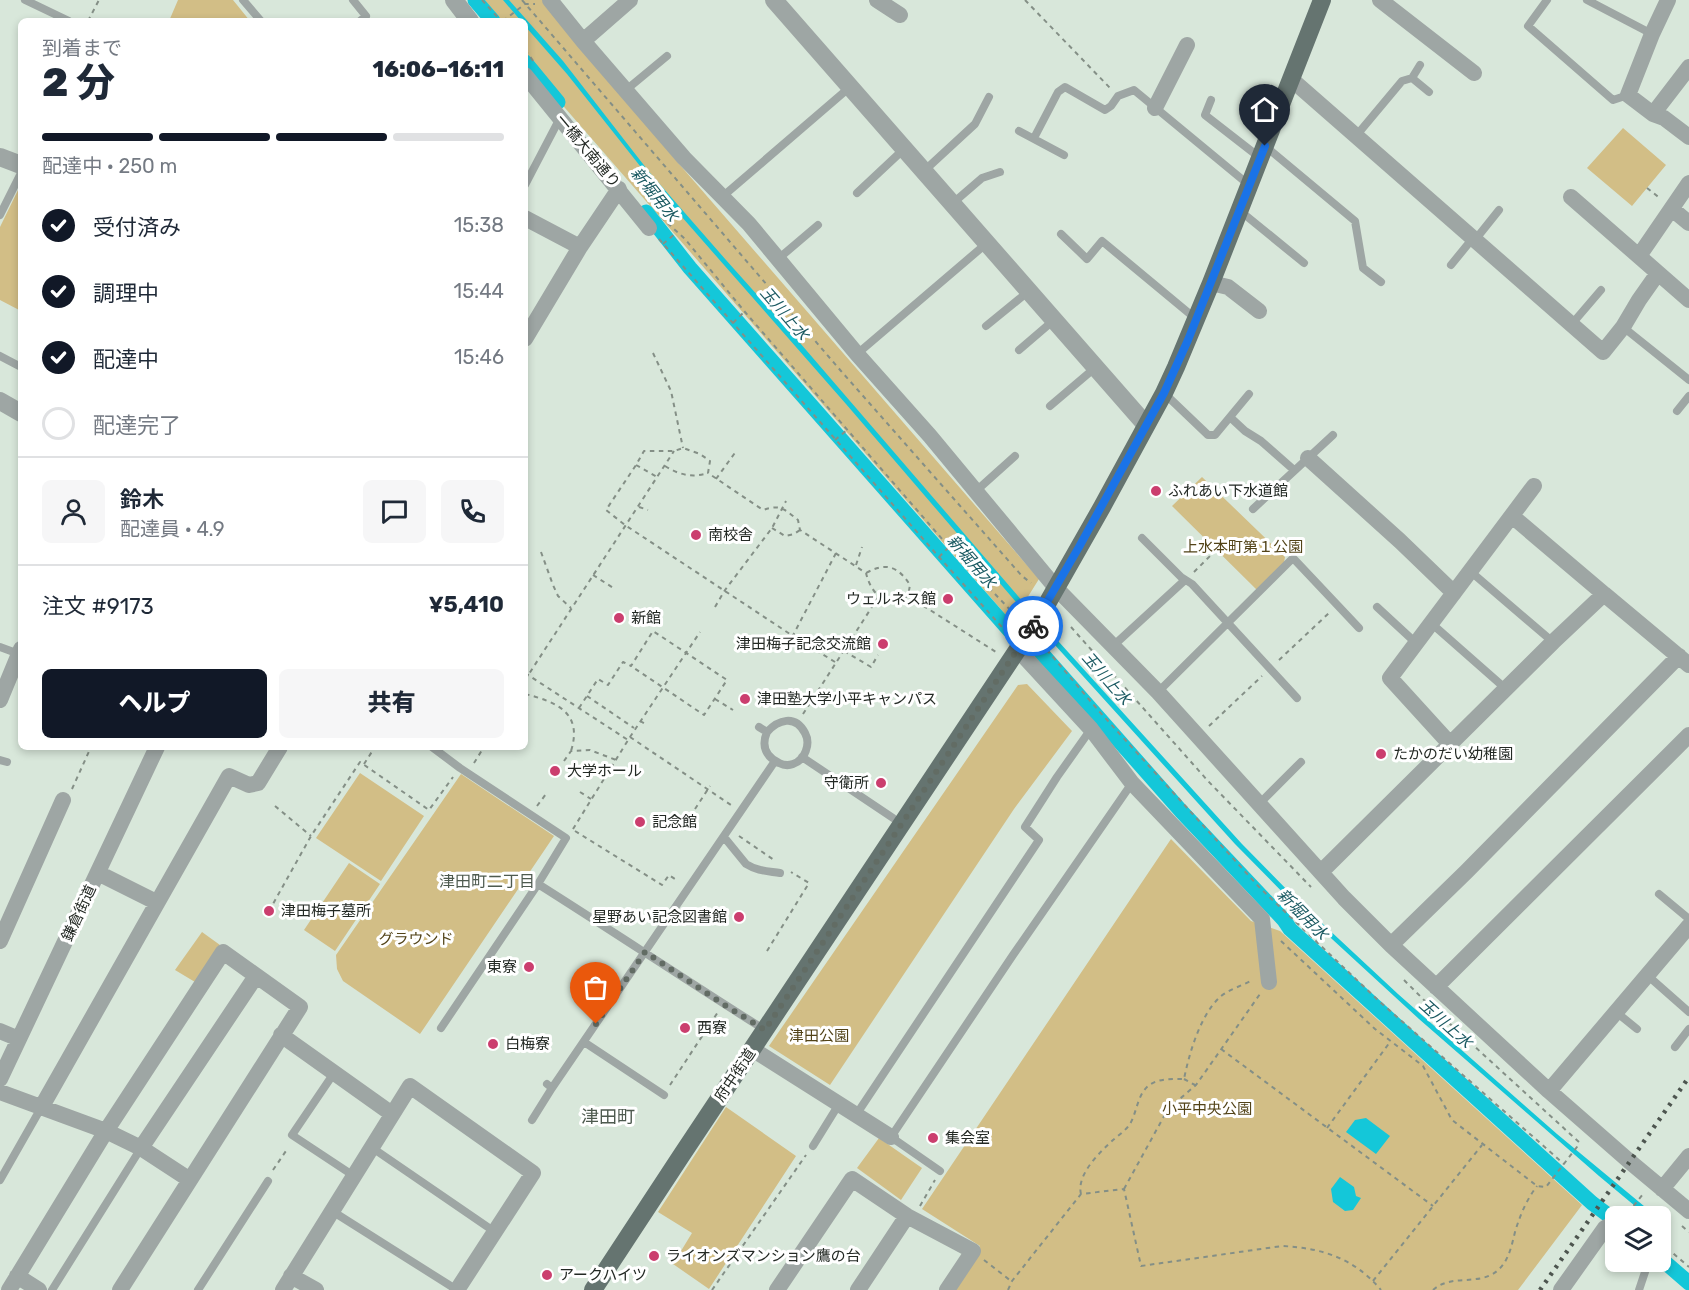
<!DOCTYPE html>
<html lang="ja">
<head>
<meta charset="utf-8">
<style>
	body { margin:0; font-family:Rubik,"Noto Sans JP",sans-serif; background:#f6f6f7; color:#1f2937; height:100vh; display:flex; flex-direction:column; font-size:22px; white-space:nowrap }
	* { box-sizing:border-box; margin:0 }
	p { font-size:20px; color:#747a83 }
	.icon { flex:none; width:33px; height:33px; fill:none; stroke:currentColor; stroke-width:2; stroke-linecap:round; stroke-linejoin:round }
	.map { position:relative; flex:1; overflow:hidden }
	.details { position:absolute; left:18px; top:18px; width:510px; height:732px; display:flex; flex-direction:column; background:#fff; border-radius:9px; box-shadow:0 3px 9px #0003 }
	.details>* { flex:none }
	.buttons { position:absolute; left:1605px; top:1206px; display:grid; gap:12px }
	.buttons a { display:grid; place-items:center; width:66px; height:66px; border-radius:9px; background:#fff; box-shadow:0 3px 9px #0003; font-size:30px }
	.pin { position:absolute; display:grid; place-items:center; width:51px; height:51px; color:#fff; margin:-62px -26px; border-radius:50% 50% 50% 0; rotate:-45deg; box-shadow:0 0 6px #0007 }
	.pin .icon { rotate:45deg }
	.courier { position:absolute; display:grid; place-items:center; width:60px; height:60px; margin:-30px; border:4px solid #1a73e8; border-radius:50%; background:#fff; color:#222; box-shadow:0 2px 8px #0007 }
	.summary em { font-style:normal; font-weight:800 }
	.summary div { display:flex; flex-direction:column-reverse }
	.summary { display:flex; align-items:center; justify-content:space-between; height:102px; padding:0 24px }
	h1 { font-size:39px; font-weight:800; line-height:45px }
	.bar { display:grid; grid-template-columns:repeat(4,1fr); gap:9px 6px; align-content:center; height:72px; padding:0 24px }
	.bar i { height:8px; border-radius:4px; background:#e0e1e3 }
	.bar .active { background:#111827 }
	.bar p { grid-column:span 4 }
	.line { display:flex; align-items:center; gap:15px; padding:0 24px; border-top:2px solid #e0e1e3 }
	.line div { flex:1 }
	.round { display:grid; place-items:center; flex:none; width:63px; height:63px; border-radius:9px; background:#f6f6f7 }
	ol { padding:0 24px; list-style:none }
	li { display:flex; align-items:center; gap:18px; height:66px }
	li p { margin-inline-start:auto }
	li .icon { padding:6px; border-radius:50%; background:#111827; color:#fff; stroke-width:4 }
	li:last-child { color:#747a83 }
	li i { width:33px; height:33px; border:3px solid #e0e1e3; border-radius:50% }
	.cta { display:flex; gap:12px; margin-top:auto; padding:12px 24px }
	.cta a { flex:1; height:69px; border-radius:9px; background:#111827; color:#fff; font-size:24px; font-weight:800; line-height:69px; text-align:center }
	.cta a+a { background:#f6f6f7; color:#1f2937 }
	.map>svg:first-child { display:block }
	.green { fill:#d2be86 }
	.water { fill:#14c7d9 }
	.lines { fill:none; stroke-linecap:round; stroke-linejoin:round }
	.canal { stroke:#14c7d9; stroke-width:15 }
	.path { stroke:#848f86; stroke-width:2; stroke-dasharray:4.5 4.5; stroke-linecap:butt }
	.service { stroke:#9ea6a4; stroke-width:8 }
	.minor { stroke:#9ea6a4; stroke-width:16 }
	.tertiary { stroke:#9ea6a4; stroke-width:18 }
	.primary { stroke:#657470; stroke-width:18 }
	.rail { stroke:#4d554f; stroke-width:4.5; stroke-dasharray:3 6; stroke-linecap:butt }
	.done { stroke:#626c64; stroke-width:6; stroke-dasharray:0 10.8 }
	.route { stroke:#1a73e8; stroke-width:8 }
	.poi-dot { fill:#cb3e6e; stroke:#fff; stroke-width:2 }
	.labels { text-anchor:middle; stroke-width:6; stroke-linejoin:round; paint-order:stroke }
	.street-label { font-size:15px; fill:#232924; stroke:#fff }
	.poi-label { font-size:15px; fill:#232924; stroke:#fff; text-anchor:start }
	.park-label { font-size:15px; fill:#524318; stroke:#fff }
	.water-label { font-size:16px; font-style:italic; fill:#1a5961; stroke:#fff }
	.neighbourhood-label { font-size:16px; fill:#4e5a4f; stroke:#fff }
	.quarter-label { font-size:18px; fill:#4e5a4f; stroke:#fff }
</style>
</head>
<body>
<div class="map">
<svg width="1689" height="1290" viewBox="0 0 1689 1290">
	<rect width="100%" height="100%" fill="#d8e7da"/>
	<path class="green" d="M178,0h55l17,21h-81z
		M471,0h72l137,165 359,414 -27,43 -487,-560v-41h-36z
		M1623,128l43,37 -34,41 -45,-38z
		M20,186h1v125l-21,-11v-73z
		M1202,477l83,80 -1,6 -27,27 -85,-84z
		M1027,684l45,47 -58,78 -184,276 -61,-39 249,-361z
		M360,773l64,43 -43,65 -65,-43z
		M461,774l93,62 -134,198 -77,-53 -6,-12 -1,-14z
		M1171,839l80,82 29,10 302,274 -64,85h-567l29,-44 -58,-37z
		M349,863l31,21 -45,67 -31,-21z
		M202,932l18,13 -25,37 -20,-12z
		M726,1107l70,49 -87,133 -36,-25 19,-31 -34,-21z
		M879,1138l43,30 -21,32 -44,-32z"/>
	<path class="water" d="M503,0h6l54,61 87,112 76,87 68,76 236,274 212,234 54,55 102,95 159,140 99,82h-9l-48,-40 -180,-157 -124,-114 -60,-61 -219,-242 -170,-198 -179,-204 -100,-126 -42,-48v-5h-4z
		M1366,1118l24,18 -14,18 -30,-22 9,-12z
		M1340,1177l14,10 2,9 5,2 -8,12 -8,1 -12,-9 -2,-13z"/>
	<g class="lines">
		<path class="canal" d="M475,0l18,21
			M525,62l33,40
			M646,212l44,56 320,363 27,17 144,163 103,109 6,9 302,274 16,12 8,2
			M1660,1258l29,25"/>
		<path class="path" d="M482,0l19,21
			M522,0l319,371 181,205 9,7
			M1025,0l85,88
			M88,21l11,-21
			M503,21l22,-17h10
			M525,50l9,12
			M1647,188l14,11
			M661,217l24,22 60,73 198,228 75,78
			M659,239l280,318 70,78
			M663,244l14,-12
			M733,323l11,-11
			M653,353l18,38 12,57
			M835,440l12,-10
			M636,465l21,12
			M665,466c14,9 28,12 43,7
			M716,479l21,-29
			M639,507l9,3
			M772,528l13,8 9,-2 6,-4
			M541,552l12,33 5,11 13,12
			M939,557l10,-10
			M856,565l6,-18
			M1194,572l20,-20
			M593,575l22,14
			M908,596l88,56
			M715,607l10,-17 47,-62 14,-27
			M1071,627l137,154 103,106
			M1041,643l57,67 162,178 120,114 184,162
			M788,645l48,-92
			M844,651l27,16 7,-12
			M1279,660l50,-47
			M835,662l-42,-26 -168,-111 -19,-15 30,-45 8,-14h30l9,-3 17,6 10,7 -2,12 55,37c18,-6 21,-1 35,10l2,10 66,43c5,21 20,36 42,23l2,-11c-12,-19 -24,-23 -44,-12
			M525,673l103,67
			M525,680l149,-229
			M525,694c32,8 58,19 46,57
			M587,696l47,32
			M715,699l18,11
			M579,708l19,-29 10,6 15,-23 8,4 22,-35 74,49 -23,35 -73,-49
			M803,714l76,-118
			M640,721l7,4
			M1209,726l53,-50
			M630,737l101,68
			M564,761l7,-10 19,-1 26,10
			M474,763l10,-16
			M364,764l11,-17
			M72,789l19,-42
			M580,792l11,7
			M275,806l36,30
			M537,806l9,-12
			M695,809l15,-23
			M573,829l57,-92 70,-105
			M575,831l87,54 7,-10 9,6
			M739,836l35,24
			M269,911l42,-75 49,-74 69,48 24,-33
			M1281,941l94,88 48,37 29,54 85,66 9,1 34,-44
			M767,951l42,-68 -18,-11
			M1404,980l22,22 154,141
			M1221,1049l212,157
			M1184,1079l11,6
			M670,1085l48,-73
			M1327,1128l63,-86
			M273,1170l15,-22
			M1124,1189l44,-80 28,-24 64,-91
			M1081,1194c-5,-19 19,-42 32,-54 6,-5 13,-10 17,-16 7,-12 7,-28 18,-38 10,-8 24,-7 36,-7 5,-25 16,-63 35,-81 8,-8 23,-12 33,-18
			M920,1206l15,-26
			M1628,1213l15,-19
			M1682,1226l7,6
			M1660,1242l29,25
			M984,1260l27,21
			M1373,1281l109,-136
			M712,1290l94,-135
			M1008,1290l4,-9 69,-87 43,-5 17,77 141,-20c40,2 72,12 99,44
			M1433,1290c17,-15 39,-6 58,-15 17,-9 20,-27 24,-43 5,-17 12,-33 22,-46"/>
		<path class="service" d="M25,0l44,21
			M243,0l18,21
			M353,0l13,16 -6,5
			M1547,0l-19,26 85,74 15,-5
			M1587,0l65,34
			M1412,78l8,-13
			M626,90l41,-34
			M1211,100l-6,15 54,42
			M1019,131l45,24
			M1356,136l46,-55 10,-3 17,14
			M1034,138l24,-46 7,-5 40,23 6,-4 7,-10 16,-6 115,95
			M1265,146l90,75 8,47 18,14
			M924,171l51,-47 14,-27
			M525,185l35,-67
			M857,193l47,-44
			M722,197l128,-110
			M953,203l29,-25 18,-6
			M1239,210l65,53
			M0,215l21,-42
			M1061,234l26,25 15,-18 94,78
			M1475,240l24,-30
			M778,259l40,-34
			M1451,265l22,-27
			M1571,325l30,-35
			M986,326l43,-35
			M1623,327l66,53
			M1019,350l35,-30
			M857,354l130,-111
			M0,356l21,11
			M1164,393l44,42h7l34,-41
			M1050,406l46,-39
			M1677,411l12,-15
			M1231,418l14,13 16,10 33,29
			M976,491l39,-35
			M1253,509l80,-74
			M1142,538l39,39 11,7 105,114
			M1470,571l83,71
			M1377,607l39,36
			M1431,623l75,66
			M1113,646l72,-66
			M0,647l19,7
			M1158,692l135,-134 66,70
			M759,727l8,5c-6,14 -1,25 12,31 4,2 9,3 14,1 12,-4 18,-20 12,-31 -10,-19 -27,-13 -38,-1
			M432,747l28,21 106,70 -28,46 -97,144
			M802,757l91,61
			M0,760l7,2
			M1259,804l42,-42
			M724,837l22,27c11,7 22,7 34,9
			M538,884c76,48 151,98 227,146
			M1659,894l30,25
			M1647,975l42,37
			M1616,1012l21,17
			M584,1042l80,53
			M1675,1047l14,-18
			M334,1073l-42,62 62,41
			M547,1084l5,4 223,-327
			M856,1115l183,-275 -14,-13 32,-50 34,-48
			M532,1120l20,-32
			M813,1146l26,-42
			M371,1147l124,85
			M940,1171l-49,-34 122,-182 119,-172
			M0,1180l41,-72
			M332,1211l125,79
			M52,1290l89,-142
			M198,1290l70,-109
			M1639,1290l8,-24"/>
		<path class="minor" d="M550,0l33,41 101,117 65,66 108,130 73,82 126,152 102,104 186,206 47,47 158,146 80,70 60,50
			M877,0l23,15
			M1380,0l94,73
			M1668,0l-16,34 -24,61 25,19 11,4 25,19
			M583,41l47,-41
			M525,75l124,153
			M1291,79l312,273 20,-25 16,-27 19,-27
			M1155,108l32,-63
			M1653,114l36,-47
			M1571,197l118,103
			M1672,209l17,14
			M525,218l55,29
			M1639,256l50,-73
			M1211,283l17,4 31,24
			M525,339l55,-92 39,-58
			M1308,458l92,83 54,52
			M1512,516l92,78
			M1018,650l73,79 41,54 130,136 7,63
			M0,700l21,-51
			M1451,745l-61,-67 144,-192
			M1321,872l232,-230 51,-48 85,71
			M98,873l58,29
			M0,941l63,-141
			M1391,945l75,-73 213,-216
			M1436,987l253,-252
			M0,1031l19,8
			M281,1035l111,79
			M752,1049l139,88
			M0,1079l157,-332
			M1549,1091l140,-165
			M0,1092l106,39 35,17 49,32
			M41,1108l188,-332 20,9 9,-2 22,-36
			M141,1148l115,-172
			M1662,1189l27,-33
			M17,1276l22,14
			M291,1276l25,14
			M9,1290l97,-159 117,-179 77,55 -180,283
			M283,1290l127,-204 123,87 -76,117
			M777,1290l75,-111 55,37 66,35 -26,39
			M858,1290l49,-74
			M1561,1290l44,-62 11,-6"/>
		<path class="tertiary" d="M454,0l16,21
			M774,0l372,425
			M0,157l21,8
			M0,401l21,12"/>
		<path class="primary" d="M593,1290l88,-134 337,-507 26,-40 58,-102 62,-114 12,-26 35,-84 111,-283"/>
		<path class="rail" d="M1540,1290l149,-213"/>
	</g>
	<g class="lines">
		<path class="done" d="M596,1024l49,-72 78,52 42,26 268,-404"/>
		<path class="route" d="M1033,626l46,-79 85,-154 24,-53 77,-194"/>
	</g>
	<g class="poi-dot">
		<circle cx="1156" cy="491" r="6"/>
		<circle cx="696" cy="535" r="6"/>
		<circle cx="948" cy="599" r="6"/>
		<circle cx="619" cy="618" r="6"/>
		<circle cx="883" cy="644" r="6"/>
		<circle cx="745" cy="699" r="6"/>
		<circle cx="1381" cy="754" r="6"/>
		<circle cx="555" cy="771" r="6"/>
		<circle cx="881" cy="783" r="6"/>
		<circle cx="640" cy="822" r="6"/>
		<circle cx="269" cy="911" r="6"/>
		<circle cx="739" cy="917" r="6"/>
		<circle cx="529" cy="967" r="6"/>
		<circle cx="685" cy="1028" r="6"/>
		<circle cx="493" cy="1044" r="6"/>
		<circle cx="933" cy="1138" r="6"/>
		<circle cx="654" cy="1256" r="6"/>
		<circle cx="547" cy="1275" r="6"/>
	</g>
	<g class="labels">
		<g class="street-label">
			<text transform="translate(588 151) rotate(50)" y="5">一橋大南通り</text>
			<text transform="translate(79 913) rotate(-65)" y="5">鎌倉街道</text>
			<text transform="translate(735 1075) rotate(-56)" y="5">府中街道</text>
		</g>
		<g class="poi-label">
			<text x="1168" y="496">ふれあい下水道館</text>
			<text x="708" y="540">南校舎</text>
			<text x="936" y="604" text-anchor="end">ウェルネス館</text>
			<text x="631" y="623">新館</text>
			<text x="871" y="649" text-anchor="end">津田梅子記念交流館</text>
			<text x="757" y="704">津田塾大学小平キャンパス</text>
			<text x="1393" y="759">たかのだい幼稚園</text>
			<text x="567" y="776">大学ホール</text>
			<text x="869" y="788" text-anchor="end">守衛所</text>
			<text x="652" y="827">記念館</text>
			<text x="281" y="916">津田梅子墓所</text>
			<text x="727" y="922" text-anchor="end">星野あい記念図書館</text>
			<text x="517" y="972" text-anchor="end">東寮</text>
			<text x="697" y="1033">西寮</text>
			<text x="505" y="1049">白梅寮</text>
			<text x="945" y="1143">集会室</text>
			<text x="666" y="1261">ライオンズマンション鷹の台</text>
			<text x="559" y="1280">アークハイツ</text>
		</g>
		<g class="park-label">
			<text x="1243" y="552">上水本町第１公園</text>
			<text x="416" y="944">グラウンド</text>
			<text x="819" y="1041">津田公園</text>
			<text x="1207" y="1114">小平中央公園</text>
		</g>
		<g class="water-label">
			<text transform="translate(655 194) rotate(51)" y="6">新堀用水</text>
			<text transform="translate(785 313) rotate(49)" y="6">玉川上水</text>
			<text transform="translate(972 561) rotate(49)" y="6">新堀用水</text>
			<text transform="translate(1107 678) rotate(49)" y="6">玉川上水</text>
			<text transform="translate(1303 914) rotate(45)" y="6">新堀用水</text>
			<text transform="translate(1446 1023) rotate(42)" y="6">玉川上水</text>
		</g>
		<g class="neighbourhood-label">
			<text x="487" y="887">津田町二丁目</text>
		</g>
		<g class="quarter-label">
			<text x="608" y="1123">津田町</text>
		</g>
	</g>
</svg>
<div class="buttons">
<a><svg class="icon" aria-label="layers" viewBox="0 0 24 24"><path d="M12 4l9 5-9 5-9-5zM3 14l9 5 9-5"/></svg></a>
</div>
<div class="pin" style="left:596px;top:1024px;background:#ea580c"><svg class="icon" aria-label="bag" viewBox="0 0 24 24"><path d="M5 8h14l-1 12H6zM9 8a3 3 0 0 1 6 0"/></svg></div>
<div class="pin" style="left:1265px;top:146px;background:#1f2937"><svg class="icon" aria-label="home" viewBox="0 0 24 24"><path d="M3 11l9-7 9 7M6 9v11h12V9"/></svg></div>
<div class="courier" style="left:1033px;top:626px"><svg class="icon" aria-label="bike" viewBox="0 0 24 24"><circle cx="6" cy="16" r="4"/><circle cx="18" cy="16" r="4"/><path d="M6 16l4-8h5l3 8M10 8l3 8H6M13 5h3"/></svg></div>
<section class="details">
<div class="summary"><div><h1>2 分</h1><p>到着まで</p></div><em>16:06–16:11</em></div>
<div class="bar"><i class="active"></i><i class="active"></i><i class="active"></i><i></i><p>配達中 · 250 m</p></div>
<ol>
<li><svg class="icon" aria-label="check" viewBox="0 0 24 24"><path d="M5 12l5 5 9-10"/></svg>受付済み<p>15:38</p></li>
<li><svg class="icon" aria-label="check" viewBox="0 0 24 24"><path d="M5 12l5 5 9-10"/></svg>調理中<p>15:44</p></li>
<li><svg class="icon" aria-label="check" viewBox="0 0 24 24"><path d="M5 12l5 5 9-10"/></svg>配達中<p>15:46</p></li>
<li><i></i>配達完了</li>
</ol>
<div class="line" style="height:108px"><a class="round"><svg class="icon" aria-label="person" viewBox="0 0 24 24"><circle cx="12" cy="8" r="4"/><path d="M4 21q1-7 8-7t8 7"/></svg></a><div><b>鈴木</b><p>配達員 · 4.9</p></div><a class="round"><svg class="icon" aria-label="chat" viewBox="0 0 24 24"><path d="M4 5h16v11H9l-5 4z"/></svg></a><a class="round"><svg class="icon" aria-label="phone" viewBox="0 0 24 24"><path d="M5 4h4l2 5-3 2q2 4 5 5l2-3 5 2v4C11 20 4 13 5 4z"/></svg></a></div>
<div class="line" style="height:78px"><div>注文 #9173</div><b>¥5,410</b></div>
<div class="cta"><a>ヘルプ</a><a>共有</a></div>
</section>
</div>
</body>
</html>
